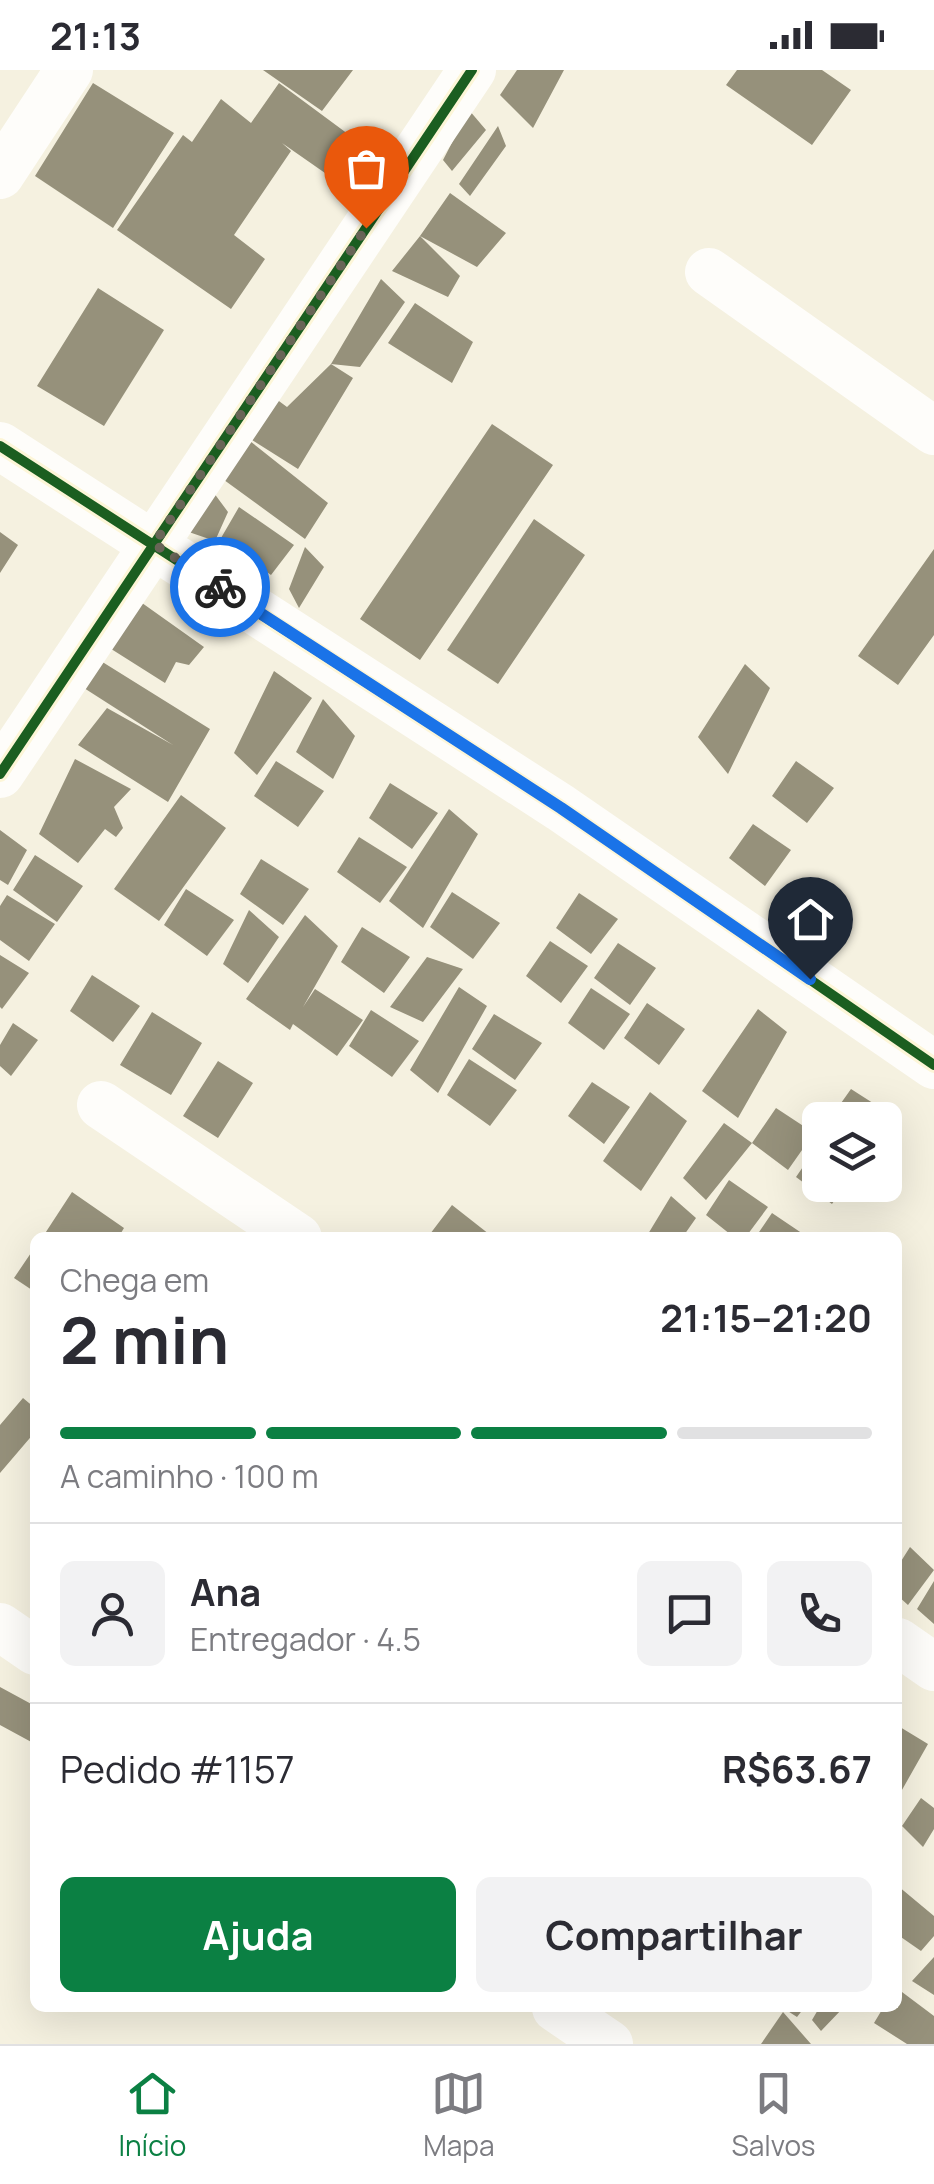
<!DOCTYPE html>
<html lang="pt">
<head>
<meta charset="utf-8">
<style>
	body { margin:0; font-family:Manrope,sans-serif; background:#f2f2f3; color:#2b2b33; height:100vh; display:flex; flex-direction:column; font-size:38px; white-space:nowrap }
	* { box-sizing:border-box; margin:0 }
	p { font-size:32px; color:#7c7c81 }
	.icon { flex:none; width:55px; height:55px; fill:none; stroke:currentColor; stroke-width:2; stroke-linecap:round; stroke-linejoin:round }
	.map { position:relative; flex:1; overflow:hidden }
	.drawer { position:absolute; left:30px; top:1162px; width:872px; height:780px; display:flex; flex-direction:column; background:#fff; border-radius:15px; box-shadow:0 10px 40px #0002 }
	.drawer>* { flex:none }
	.buttons { position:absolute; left:802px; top:1032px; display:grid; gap:20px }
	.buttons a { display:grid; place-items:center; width:100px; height:100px; border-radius:15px; background:#fff; box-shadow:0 10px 40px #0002; font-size:50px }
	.pin { position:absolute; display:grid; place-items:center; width:85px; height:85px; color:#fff; margin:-102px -42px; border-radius:50% 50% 50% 0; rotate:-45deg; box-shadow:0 0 10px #0007 }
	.pin .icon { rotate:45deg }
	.courier { position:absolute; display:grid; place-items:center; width:100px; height:100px; margin:-50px; border:8px solid #1a73e8; border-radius:50%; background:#fff; color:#222; box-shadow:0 2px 12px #0007 }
	.overview em { font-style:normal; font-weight:700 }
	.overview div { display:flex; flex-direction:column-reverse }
	.overview { display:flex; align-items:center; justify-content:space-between; height:170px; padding:0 30px }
	h1 { font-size:65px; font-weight:700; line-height:75px }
	.bar { display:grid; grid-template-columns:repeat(4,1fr); gap:15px 10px; align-content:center; height:120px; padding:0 30px }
	.bar i { height:12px; border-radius:8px; background:#e1e1e2 }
	.bar .selected { background:#0b8043 }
	.bar p { grid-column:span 4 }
	.line { display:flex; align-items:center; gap:25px; padding:0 30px; border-top:2px solid #e1e1e2 }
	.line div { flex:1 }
	.round { display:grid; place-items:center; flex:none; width:105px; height:105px; border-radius:15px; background:#f2f2f3 }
	.button { display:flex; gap:20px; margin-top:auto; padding:20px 30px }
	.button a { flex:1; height:115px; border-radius:15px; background:#0b8043; color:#fff; font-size:40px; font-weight:700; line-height:115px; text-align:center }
	.button a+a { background:#f2f2f3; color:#2b2b33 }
	.status { display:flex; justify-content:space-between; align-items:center; height:70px; padding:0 50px; background:#fff; direction:ltr }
	.status svg { height:28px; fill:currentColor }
	.tabs { display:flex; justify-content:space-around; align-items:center; height:140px; border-top:2px solid #e1e1e2; background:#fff; font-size:28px; color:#7c7c81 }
	.tabs a { display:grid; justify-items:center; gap:5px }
	.tabs .selected { color:#0b8043 }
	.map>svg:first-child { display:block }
	.building { fill:#96917b }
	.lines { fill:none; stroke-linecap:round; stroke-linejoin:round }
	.minor { stroke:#fefdfa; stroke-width:48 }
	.cycleway-casing { stroke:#fdf6d8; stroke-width:16 }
	.cycleway { stroke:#1b5e20; stroke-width:10 }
	.done { stroke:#696557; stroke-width:10; stroke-dasharray:0 18 }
	.route { stroke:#1a73e8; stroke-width:12 }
</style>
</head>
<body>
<div class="status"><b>21:13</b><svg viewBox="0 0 49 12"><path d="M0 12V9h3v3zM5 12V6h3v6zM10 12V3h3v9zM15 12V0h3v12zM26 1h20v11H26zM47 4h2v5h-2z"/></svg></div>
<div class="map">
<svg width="934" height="1974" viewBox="0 0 934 1974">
	<rect width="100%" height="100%" fill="#f5f1e0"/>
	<path class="building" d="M263,0h90l-31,41z
		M517,0h47l-31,58 -33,-33z
		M737,0h85l29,20 -39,55 -86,-60z
		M93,13l81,50 -61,95 -78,-52z
		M279,13l73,54 -27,36 -43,-30 9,8 -57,84 31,24 -34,50 -114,-79 66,-95 9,7 29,-43 30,24z
		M469,40l17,20 -34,41 -9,-11z
		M498,56l8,20 -36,50 -11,-12z
		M450,123l56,40 -29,34 -57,-31z
		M420,166l40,40 -12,21 -56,-26z
		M381,209l24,23 -45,65 -29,-3z
		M98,218l66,42 -60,96 -67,-40z
		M415,233l58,39 -21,41 -64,-40z
		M331,294l22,14 -55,91 -62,-39 92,73 -23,36 -96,-70 55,-79 23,17z
		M492,354l61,41 -133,195 -60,-41z
		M208,415l20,27 -13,29 -32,-11z
		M239,437l55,38 -23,30 -50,-37z
		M534,449l51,36 -87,129 -51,-34z
		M0,462l18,13 -18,28z
		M305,477l19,20 -25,41 -10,-19z
		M934,479v86l-36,50 -40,-29z
		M128,523l76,54 -15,18 -13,-3 -11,21 -68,-43z
		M88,583l122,76 -42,73 -90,-57 29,-37 66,37 -100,-64z
		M745,594l25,24 -42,86 -30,-37z
		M274,601l38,27 -55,77 -23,-22z
		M323,629l32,37 -22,43 -37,-27z
		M75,689l56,30 -17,18 9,21 -7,9 -11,-8 -27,34 -39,-29z
		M276,691l48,30 -26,36 -44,-31z
		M796,691l38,27 -27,35 -35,-27z
		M390,713l48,30 -26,36 -43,-31z
		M181,725l45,33 -67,93 -45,-32z
		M449,739l29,25 -55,94 -34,-27z
		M753,754l38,26 -26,36 -36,-28z
		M0,760l27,20 -19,35 -8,-5z
		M359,767l48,30 -27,36 -43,-31z
		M35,785l48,31 -26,36 -44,-32z
		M261,789l48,30 -26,36 -43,-31z
		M186,819l48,31 -27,36 -43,-31z
		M452,822l48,31 -27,36 -43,-32z
		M579,823l39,26 -27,35 -35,-26z
		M7,825l48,29 -26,37 -29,-21v-34z
		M249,840l30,27 -31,46 -25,-19z
		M305,845l33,31 -35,61 12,-18 48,31 -26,36 -44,-32 -3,6 -44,-31z
		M362,857l48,30 -26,36 -43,-31z
		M550,871l38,25 -27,37 -35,-27z
		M618,873l38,25 -26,37 -36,-27z
		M0,885l29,18 -27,36 -2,-2z
		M427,887l36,12 -40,53 -33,-15z
		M92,905l48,31 -27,36 -43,-31z
		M459,917l28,19 -49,87 -28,-23z
		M591,918l39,26 -26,36 -36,-27z
		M647,933l38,26 -26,36 -35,-27z
		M758,939l29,23 -49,86 -36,-27z
		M371,940l48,31 -27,36 -43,-31z
		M152,942l50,31 -31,52 -51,-30z
		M494,944l48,29 -27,37 -43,-31z
		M13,953l25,17 -27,36 -11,-10v-21z
		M469,989l48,31 -27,36 -43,-31z
		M218,991l35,22 -35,55 -35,-22z
		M592,1012l38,25 -26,37 -36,-28z
		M851,1019l39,25 -5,6h-56z
		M650,1022l37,29 -46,70 -38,-30z
		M776,1038l38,25 -26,37 -36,-27z
		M724,1053l28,20 -46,57 -23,-22z
		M820,1072v43h25l-13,19 -36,-27z
		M729,1110l39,27 -23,31h-10l-29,-23z
		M72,1122l52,36 -6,10h-76z
		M671,1126l25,22 -14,20h-30l-4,-4z
		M452,1135l42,33h-67z
		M772,1143l37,25h-54z
		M35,1177v45l-21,-14z
		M23,1328l12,10v24l-35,41v-48z
		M910,1477l24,23 -26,35 -10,-9v-30z
		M934,1511v43l-17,-15z
		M0,1617l35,19v38l-35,-19z
		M900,1657l28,17 -30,53v-66z
		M921,1728l13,10v21l-11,18 -21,-21z
		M898,1816l36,30v20l-13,15 -23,-16z
		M934,1887v38l-22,-14z
		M898,1919l36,27v28h-27l-33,-21 9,-15h15z
		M783,1938h21l-7,9z
		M819,1938h24l-22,23 -9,-11z
		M783,1942l28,32h-50z"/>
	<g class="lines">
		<path class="minor" d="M0,105l69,-105
			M709,202l225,159
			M0,376l561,362 373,257
			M0,704l472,-704
			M101,1035l197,133
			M0,1557l35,24
			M898,1572l36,25
			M556,1938l53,36"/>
		<g class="cycleway-casing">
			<path id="cycleway" d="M0,376l561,362 373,257
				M0,704l472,-704"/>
		</g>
		<use href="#cycleway" class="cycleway"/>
	</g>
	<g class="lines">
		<path class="done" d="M220,517l-66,-43 212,-316"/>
		<path class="route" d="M220,517l341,221 249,171"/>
	</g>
</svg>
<div class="buttons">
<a><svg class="icon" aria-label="layers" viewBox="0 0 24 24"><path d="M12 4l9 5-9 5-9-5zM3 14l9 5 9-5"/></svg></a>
</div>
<div class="pin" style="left:366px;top:158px;background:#ea580c"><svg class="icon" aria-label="bag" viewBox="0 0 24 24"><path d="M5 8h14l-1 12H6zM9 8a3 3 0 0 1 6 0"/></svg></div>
<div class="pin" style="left:810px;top:909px;background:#1f2937"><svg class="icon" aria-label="home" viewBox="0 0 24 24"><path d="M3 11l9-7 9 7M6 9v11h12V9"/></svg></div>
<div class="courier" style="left:220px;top:517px"><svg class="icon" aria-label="bike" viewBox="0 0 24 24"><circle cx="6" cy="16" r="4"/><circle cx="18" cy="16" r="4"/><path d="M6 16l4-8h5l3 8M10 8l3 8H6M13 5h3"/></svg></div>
<section class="drawer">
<div class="overview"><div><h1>2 min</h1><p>Chega em</p></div><em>21:15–21:20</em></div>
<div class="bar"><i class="selected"></i><i class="selected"></i><i class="selected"></i><i></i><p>A caminho · 100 m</p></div>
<div class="line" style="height:180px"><a class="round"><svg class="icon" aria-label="person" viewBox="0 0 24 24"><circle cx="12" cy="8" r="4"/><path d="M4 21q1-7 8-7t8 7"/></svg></a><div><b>Ana</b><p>Entregador · 4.5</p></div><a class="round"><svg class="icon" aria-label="chat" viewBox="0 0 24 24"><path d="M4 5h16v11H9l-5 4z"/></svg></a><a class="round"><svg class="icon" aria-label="phone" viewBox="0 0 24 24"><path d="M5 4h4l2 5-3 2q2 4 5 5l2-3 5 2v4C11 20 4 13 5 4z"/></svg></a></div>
<div class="line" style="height:130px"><div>Pedido #1157</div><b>R$63.67</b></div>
<div class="button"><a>Ajuda</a><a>Compartilhar</a></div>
</section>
</div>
<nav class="tabs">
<a class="selected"><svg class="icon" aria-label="home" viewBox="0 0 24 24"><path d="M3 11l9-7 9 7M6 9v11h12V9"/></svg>Início</a>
<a><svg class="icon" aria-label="map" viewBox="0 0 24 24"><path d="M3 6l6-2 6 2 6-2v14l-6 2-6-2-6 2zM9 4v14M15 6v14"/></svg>Mapa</a>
<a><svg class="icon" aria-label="saved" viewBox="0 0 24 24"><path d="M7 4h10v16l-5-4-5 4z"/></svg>Salvos</a>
</nav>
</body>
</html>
